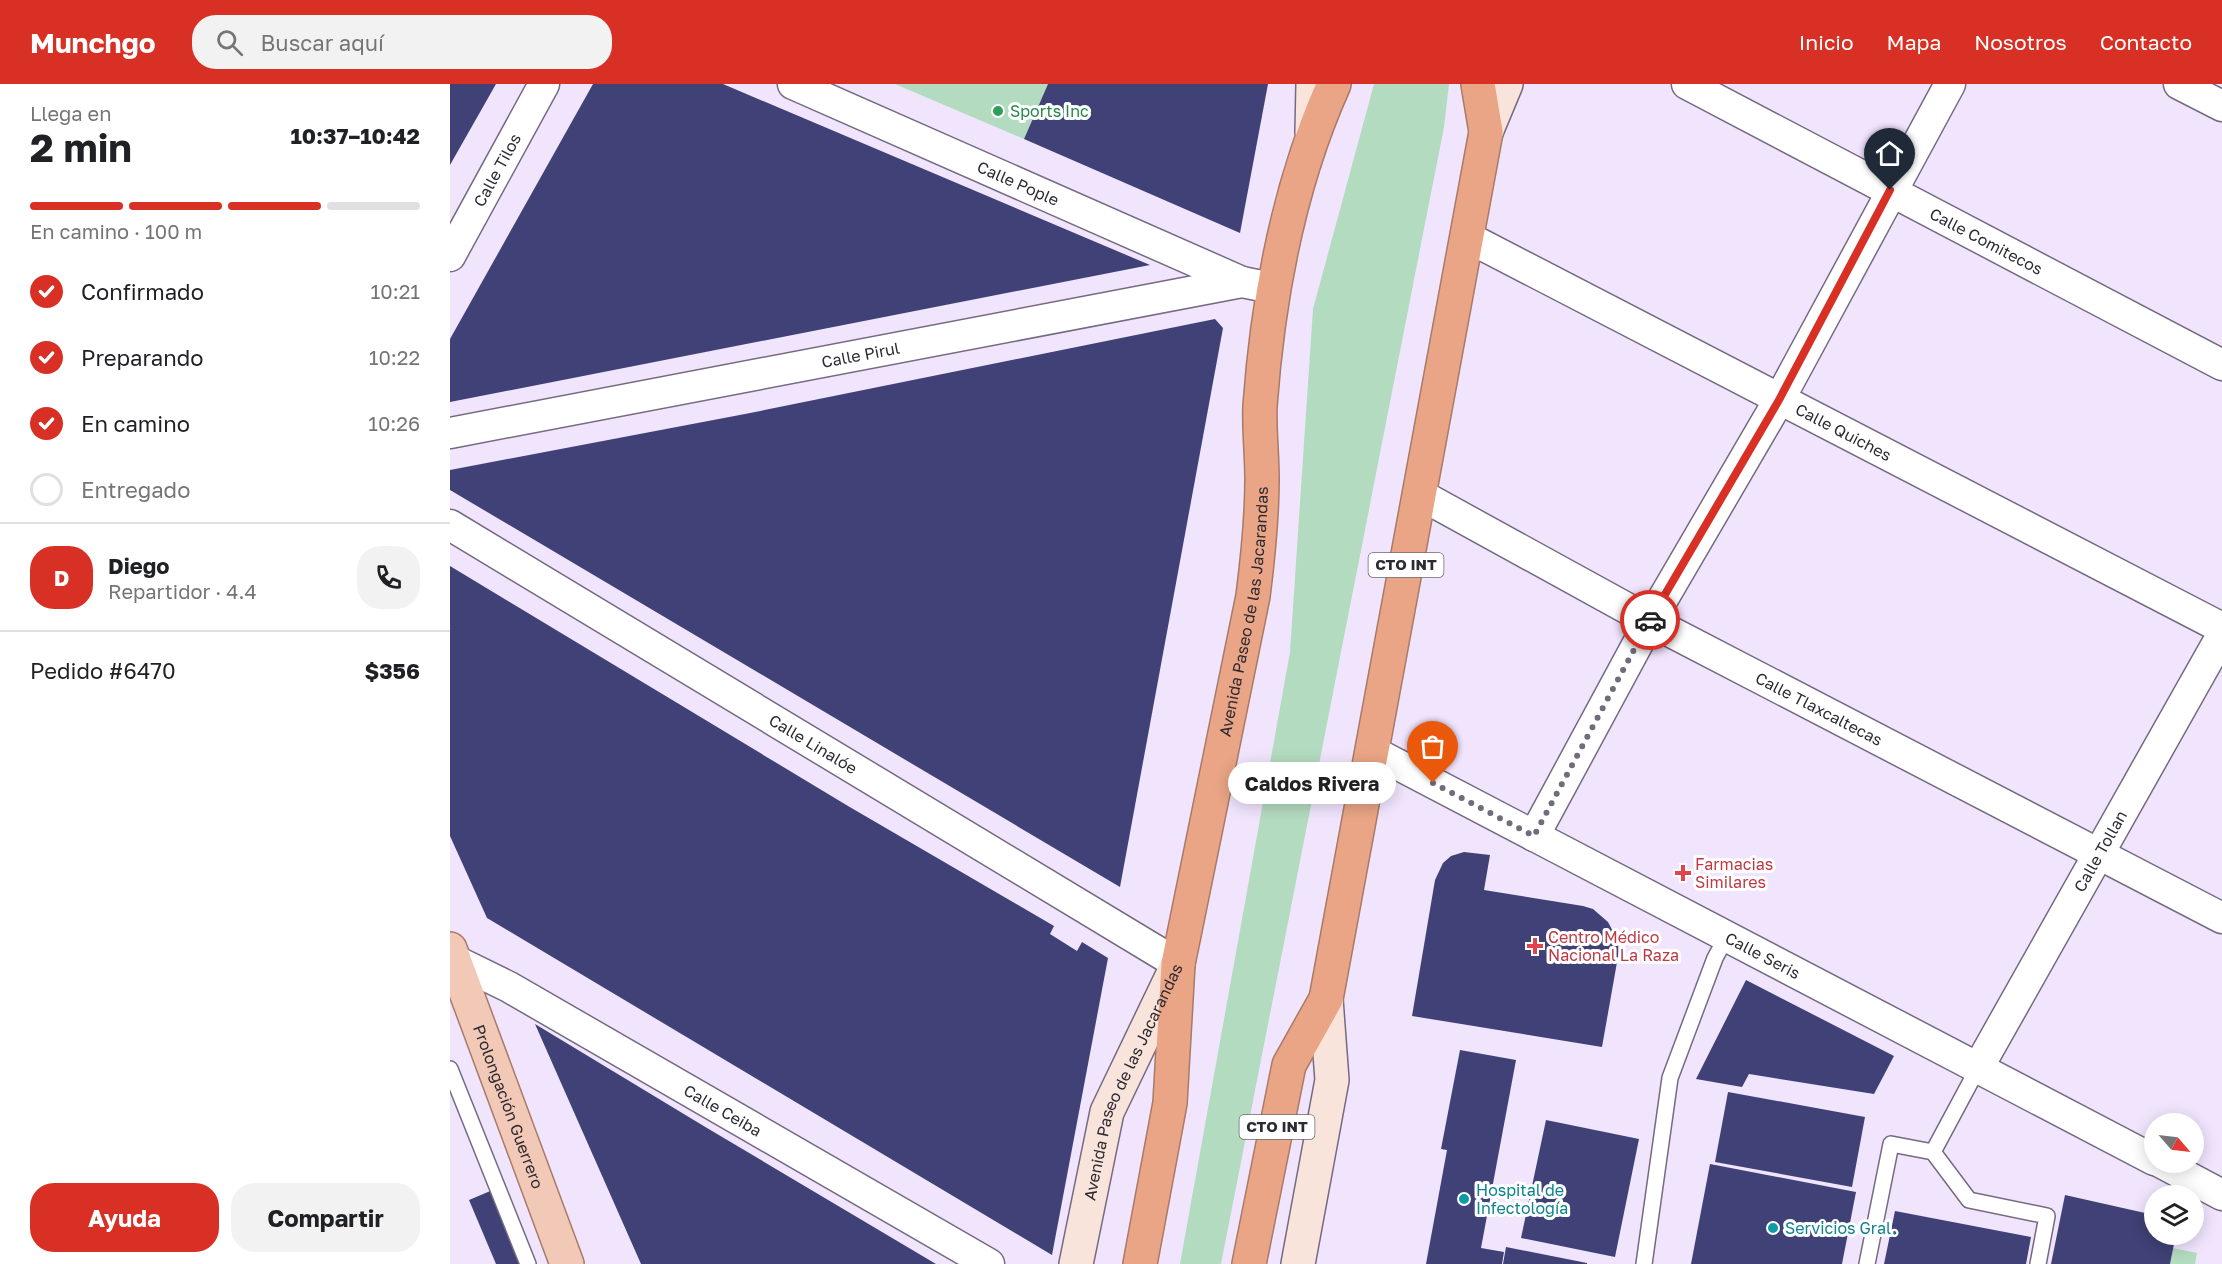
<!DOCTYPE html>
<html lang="es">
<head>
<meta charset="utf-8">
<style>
	body { margin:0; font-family:"Golos Text",sans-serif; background:#f2f2f2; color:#202124; height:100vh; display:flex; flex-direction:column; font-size:22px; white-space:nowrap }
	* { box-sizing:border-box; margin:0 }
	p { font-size:20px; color:#757577 }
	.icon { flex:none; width:33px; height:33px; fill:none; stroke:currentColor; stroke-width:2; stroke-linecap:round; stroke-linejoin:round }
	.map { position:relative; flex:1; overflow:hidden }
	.side { display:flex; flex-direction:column; background:#fff; width:450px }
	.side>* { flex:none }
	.needle { width:39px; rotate:118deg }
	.fabs { position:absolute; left:1694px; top:1029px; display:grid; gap:12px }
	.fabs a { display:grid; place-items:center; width:60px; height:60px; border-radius:50%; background:#fff; box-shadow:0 3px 15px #0003; font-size:30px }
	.pin { position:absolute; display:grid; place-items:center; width:51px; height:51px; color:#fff; margin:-62px -26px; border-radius:50% 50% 50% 0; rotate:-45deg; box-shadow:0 0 6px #0007 }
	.pin .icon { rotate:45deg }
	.courier { position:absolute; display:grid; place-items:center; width:60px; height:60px; margin:-30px; border:4px solid #d93025; border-radius:50%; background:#fff; color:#222; box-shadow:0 2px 8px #0007 }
	.bubble { position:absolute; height:42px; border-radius:21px; background:#fff; box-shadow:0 3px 15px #0003; font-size:20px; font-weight:700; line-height:42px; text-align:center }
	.headline em { font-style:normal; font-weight:700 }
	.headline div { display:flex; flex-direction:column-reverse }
	.headline { display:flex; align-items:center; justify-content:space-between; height:102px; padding:0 30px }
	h1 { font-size:39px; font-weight:700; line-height:45px }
	.bar { display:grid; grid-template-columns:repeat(4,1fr); gap:9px 6px; align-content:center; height:72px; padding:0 30px }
	.bar i { height:8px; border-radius:4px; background:#e0e0e0 }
	.bar .current { background:#d93025 }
	.bar p { grid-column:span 4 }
	.line { display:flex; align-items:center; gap:15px; padding:0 30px; border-top:2px solid #e0e0e0 }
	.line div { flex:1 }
	.round { display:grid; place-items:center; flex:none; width:63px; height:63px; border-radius:24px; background:#f2f2f2 }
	ol { padding:0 30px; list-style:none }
	li { display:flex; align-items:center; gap:18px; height:66px }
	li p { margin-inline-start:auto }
	li .icon { padding:6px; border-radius:50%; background:#d93025; color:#fff; stroke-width:4 }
	li:last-child { color:#757577 }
	li i { width:33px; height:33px; border:3px solid #e0e0e0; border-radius:50% }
	.primary-button { display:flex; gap:12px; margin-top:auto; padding:12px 30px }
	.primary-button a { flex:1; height:69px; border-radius:24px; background:#d93025; color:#fff; font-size:24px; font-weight:700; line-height:69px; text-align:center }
	.primary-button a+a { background:#f2f2f2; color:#202124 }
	header { display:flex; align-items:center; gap:36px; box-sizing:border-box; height:84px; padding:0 30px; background:#d93025; color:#fff }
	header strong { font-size:28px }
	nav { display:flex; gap:33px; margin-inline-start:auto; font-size:21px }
	.search { width:420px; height:54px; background:#f2f2f2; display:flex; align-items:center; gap:15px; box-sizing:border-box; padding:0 21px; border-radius:24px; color:#757577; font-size:22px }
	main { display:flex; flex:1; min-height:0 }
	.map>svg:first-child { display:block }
	.green { fill:#b3dbc0 }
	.building { fill:#404176 }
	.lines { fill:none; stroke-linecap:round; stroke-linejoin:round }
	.lane-casing { stroke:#756a80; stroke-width:18 }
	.street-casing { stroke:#756a80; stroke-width:33 }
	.secondary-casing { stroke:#756a80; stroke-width:36 }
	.primary-casing { stroke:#a87a68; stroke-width:36 }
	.highway-casing { stroke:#a87a68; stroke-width:36 }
	.lane { stroke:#fff; stroke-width:15 }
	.street { stroke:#fff; stroke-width:30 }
	.secondary { stroke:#f8e4da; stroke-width:33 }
	.primary { stroke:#f2c9b6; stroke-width:33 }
	.highway { stroke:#e9a585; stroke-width:33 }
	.done { stroke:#726b7a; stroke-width:6; stroke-dasharray:0 10.8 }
	.route { stroke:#d93025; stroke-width:8 }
	.leisure-dot { fill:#2e9e5b; stroke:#fff; stroke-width:2 }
	.health-dot { fill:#e0444e; stroke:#fff; stroke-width:2 }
	.culture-dot { fill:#0f9aa8; stroke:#fff; stroke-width:2 }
	.labels { text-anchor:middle; stroke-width:6; stroke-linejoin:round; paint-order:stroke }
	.shield { fill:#fff; stroke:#6d6a70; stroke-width:1.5 }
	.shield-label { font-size:15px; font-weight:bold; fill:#2e2a33 }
	.leisure-label { font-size:16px; fill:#27864d; stroke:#fff; text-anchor:start }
	.street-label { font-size:16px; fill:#2e2a33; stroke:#fff }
	.health-label { font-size:16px; fill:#be3a42; stroke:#fff; text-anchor:start }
	.culture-label { font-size:16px; fill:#0d838f; stroke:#fff; text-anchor:start }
</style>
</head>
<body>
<header>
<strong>Munchgo</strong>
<div class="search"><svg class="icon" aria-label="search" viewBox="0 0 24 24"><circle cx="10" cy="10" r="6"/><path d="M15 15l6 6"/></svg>Buscar aquí</div>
<nav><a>Inicio</a><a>Mapa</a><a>Nosotros</a><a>Contacto</a></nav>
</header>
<main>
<section class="side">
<div class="headline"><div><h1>2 min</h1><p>Llega en</p></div><em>10:37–10:42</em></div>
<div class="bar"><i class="current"></i><i class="current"></i><i class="current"></i><i></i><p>En camino · 100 m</p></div>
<ol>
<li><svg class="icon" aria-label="check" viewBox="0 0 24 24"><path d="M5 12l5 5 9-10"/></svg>Confirmado<p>10:21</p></li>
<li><svg class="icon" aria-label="check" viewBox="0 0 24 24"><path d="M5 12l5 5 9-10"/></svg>Preparando<p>10:22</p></li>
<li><svg class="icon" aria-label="check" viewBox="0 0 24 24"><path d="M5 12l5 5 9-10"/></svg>En camino<p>10:26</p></li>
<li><i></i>Entregado</li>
</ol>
<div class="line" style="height:108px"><b class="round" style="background:#d93025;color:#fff">D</b><div><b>Diego</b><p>Repartidor · 4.4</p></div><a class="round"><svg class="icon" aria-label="phone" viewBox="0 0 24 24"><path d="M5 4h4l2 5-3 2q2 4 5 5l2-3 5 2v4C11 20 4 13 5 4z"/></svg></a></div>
<div class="line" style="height:78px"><div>Pedido #6470</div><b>$356</b></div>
<div class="primary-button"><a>Ayuda</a><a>Compartir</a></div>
</section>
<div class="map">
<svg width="1772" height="1180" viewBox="0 0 1772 1180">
	<rect width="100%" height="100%" fill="#f1e5fe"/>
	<path class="green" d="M445,0h153l-24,55z
		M924,0h75l-5,43 -223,1137h-41l110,-612 23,-343z
		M1723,1164l24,5 -2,11h-25z"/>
	<path class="building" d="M0,0h46l-46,81z
		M143,0h130l427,181 -700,137v-63z
		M598,0h220l-28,149 -216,-94z
		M765,235l8,9 -103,559 -670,-397v-20l295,-56z
		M0,482l398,240 206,120 -4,8 27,17 5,-9 26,16 -56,297 -565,-337 -37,-82z
		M1014,768l26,3 -6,35 99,16 10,3 15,13 9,17 2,12 -17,96 -190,-31 23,-136 8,-17 8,-7z
		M1296,896l148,76 -20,38 -125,-20 -7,13 -46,-8z
		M85,940l172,104 229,136h-295z
		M1010,966l56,10 -35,188 23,4 -2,12h-76l21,-114 -6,-1z
		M1278,1008l137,25 -13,70 -137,-25z
		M1096,1036l93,19 -24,118 -94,-19z
		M1260,1080l146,28 -14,72h-151z
		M45,1105l30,75h-29l-27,-64z
		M1615,1111l89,20v19h22l-6,30h-119z
		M1445,1127l136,26 -5,27h-142z
		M1056,1163l81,16v1h-84z"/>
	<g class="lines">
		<g class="lane-casing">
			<path id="lane" d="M0,985l78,195
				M1483,1068l36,48 78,16 -9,48
				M1194,1180l26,-186 45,-120 12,-22
				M1417,1180l24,-120 42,8 45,-84"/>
		</g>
		<g class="street-casing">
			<g id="street">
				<path id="s1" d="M343,0l449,198"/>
				<path id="s2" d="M1237,0l535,281"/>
				<path d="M1729,0l43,22"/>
				<path id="s3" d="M1017,153l755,391"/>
				<path id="s4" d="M0,172l94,-172"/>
				<path id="s5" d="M0,349l792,-151 30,6"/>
				<path id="s6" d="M969,410l231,127 572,297"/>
				<path id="s7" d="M0,441l728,439"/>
				<path id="s8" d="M922,667l782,409"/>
				<path d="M1084,752l116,-215 129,-221 171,-316"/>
				<path id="s9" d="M4,876l55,27 480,277"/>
				<path id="s10" d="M1528,984l244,-433"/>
				<path d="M1710,1078l62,33"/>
			</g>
		</g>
		<g class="secondary-casing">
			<g id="secondary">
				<path d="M862,48l1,-48"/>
				<path d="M1036,48l20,-48"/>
				<path id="s11" d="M626,1180l31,-152 71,-148"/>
				<path d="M848,1180l34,-184 -6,-81"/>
			</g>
		</g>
		<g class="primary-casing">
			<g id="primary">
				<path id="s12" d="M0,865l117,315"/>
			</g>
		</g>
		<g class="highway-casing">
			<g id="highway">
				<path id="s13" d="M690,1180l30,-161 8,-139 75,-368c5,-39 9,-78 9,-117 0,-25 -3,-49 -2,-73 8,-110 29,-222 74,-322"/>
				<path d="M799,1180l40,-199 37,-66 160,-867 -8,-48"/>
			</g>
		</g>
		<use href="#lane" class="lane"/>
		<use href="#street" class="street"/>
		<use href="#secondary" class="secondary"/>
		<use href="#primary" class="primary"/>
		<use href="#highway" class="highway"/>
	</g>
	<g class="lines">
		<path class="done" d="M983,699l101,53 116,-216"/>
		<path class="route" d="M1200,536l129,-220 111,-210"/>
	</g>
	<circle class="leisure-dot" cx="548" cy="27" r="6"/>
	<g class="health-dot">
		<path d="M1230 780h6v6h6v6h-6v6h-6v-6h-6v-6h6z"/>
		<path d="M1082 853h6v6h6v6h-6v6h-6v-6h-6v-6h6z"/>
	</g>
	<g class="culture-dot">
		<circle cx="1014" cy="1115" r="6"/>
		<circle cx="1323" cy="1144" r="6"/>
	</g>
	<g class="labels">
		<g class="shield">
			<rect x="918.5" y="469" width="75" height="24" rx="4.5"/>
			<rect x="789.5" y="1031" width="75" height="24" rx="4.5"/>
		</g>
		<g class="shield-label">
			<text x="956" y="486">CTO INT</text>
			<text x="827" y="1048">CTO INT</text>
		</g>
		<g class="leisure-label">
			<text x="560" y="33">Sports Inc</text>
		</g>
		<g class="street-label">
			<text dy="6" stroke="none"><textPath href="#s4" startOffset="98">Calle Tilos</textPath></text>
			<text dy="6" stroke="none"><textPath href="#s1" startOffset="246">Calle Pople</textPath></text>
			<text dy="6" stroke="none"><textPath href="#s2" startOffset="338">Calle Comitecos</textPath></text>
			<text dy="6" stroke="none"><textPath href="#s5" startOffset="418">Calle Pirul</textPath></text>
			<text dy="6" stroke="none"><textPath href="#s3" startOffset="424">Calle Quiches</textPath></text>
			<text dy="6" stroke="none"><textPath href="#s13" startOffset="662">Avenida Paseo de las Jacarandas</textPath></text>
			<text dy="6" stroke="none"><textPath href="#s6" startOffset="454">Calle Tlaxcaltecas</textPath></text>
			<text dy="6" stroke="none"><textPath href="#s7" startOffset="424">Calle Linalóe</textPath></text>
			<text dy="6" stroke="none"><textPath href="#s10" startOffset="249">Calle Tollan</textPath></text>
			<text dy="6" stroke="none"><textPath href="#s8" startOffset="441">Calle Seris</textPath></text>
			<text dy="6" stroke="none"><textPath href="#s11" startOffset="192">Avenida Paseo de las Jacarandas</textPath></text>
			<text dy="6" stroke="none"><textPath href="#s12" startOffset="168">Prolongación Guerrero</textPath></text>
			<text dy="6" stroke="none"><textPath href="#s9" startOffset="308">Calle Ceiba</textPath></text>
		</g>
		<g class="health-label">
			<text x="1245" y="786">Farmacias<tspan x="1245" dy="18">Similares</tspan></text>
			<text x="1098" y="859">Centro Médico<tspan x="1098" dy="18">Nacional La Raza</tspan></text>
		</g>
		<g class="culture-label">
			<text x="1026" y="1112">Hospital de<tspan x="1026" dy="18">Infectología</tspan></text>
			<text x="1335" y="1150">Servicios Gral.</text>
		</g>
	</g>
</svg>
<div class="fabs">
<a><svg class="needle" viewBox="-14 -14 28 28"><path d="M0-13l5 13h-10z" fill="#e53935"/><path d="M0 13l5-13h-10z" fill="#757577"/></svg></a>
<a><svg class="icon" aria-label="layers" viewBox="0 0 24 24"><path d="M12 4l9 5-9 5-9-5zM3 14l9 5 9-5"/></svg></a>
</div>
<div class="pin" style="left:983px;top:699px;background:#ea580c"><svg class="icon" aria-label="bag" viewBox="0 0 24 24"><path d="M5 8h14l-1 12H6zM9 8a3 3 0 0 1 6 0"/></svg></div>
<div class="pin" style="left:1440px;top:106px;background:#1f2937"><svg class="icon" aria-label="home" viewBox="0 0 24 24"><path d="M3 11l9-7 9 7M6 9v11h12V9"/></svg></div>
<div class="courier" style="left:1200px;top:536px"><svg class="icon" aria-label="car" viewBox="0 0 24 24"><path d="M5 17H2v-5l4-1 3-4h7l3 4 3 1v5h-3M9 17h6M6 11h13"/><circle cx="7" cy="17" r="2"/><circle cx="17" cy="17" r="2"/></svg></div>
<div class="bubble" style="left:778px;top:678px;width:168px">Caldos Rivera</div>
</div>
</main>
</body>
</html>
